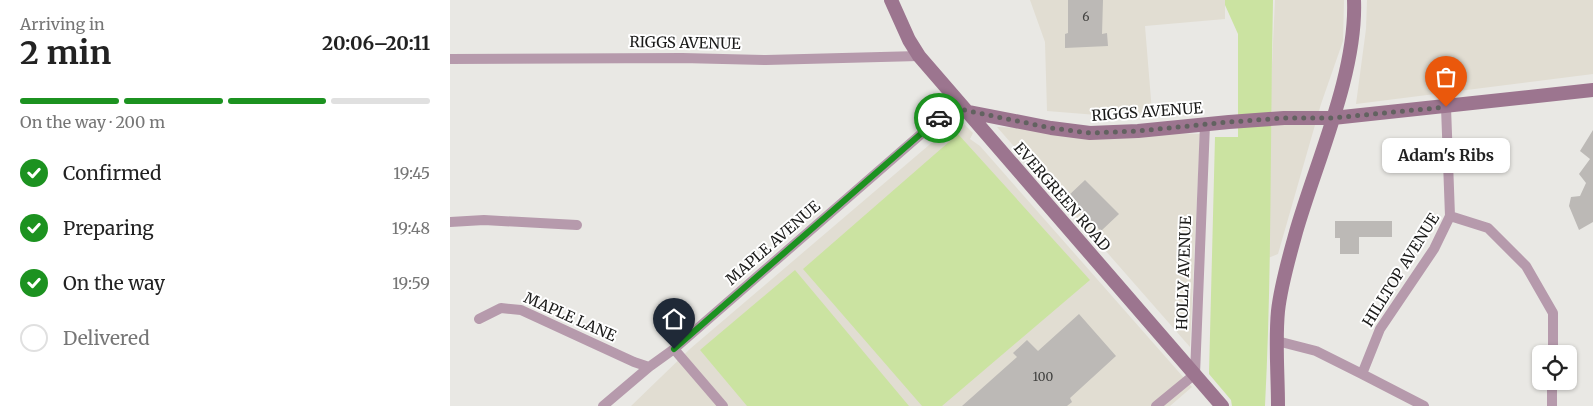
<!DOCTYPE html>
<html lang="en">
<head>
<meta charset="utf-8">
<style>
	body { margin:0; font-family:Merriweather,serif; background:#f2f2f2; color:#222; height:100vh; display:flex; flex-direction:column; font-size:19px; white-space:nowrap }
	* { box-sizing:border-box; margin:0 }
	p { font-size:16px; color:#767676 }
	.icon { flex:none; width:28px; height:28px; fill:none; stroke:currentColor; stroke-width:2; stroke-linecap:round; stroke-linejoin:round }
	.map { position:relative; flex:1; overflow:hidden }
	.panel { display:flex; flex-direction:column; background:#fff; width:450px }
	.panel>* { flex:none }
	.buttons { position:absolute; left:1082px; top:345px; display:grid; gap:10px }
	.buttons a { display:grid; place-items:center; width:45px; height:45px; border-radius:8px; background:#fff; box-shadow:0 1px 4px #0004; font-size:25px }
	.pin { position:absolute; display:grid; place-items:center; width:42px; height:42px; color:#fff; margin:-51px -21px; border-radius:50% 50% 50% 0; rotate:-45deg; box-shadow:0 0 5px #0007 }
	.pin .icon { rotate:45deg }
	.courier { position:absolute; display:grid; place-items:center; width:50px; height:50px; margin:-25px; border:4px solid #1c9220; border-radius:50%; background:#fff; color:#222; box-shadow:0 1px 6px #0007 }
	.bubble { position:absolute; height:35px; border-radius:8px; background:#fff; box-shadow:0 1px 4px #0004; font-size:16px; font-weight:700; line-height:35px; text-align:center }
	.head em { font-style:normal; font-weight:700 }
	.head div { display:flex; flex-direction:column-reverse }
	.head { display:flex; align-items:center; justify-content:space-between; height:85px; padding:0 20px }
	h1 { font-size:32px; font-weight:700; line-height:38px }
	.bar { display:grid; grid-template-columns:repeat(4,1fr); gap:8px 5px; align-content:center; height:60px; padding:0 20px }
	.bar i { height:6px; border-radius:4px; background:#e0e0e0 }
	.bar .active { background:#1c9220 }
	.bar p { grid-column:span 4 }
	ol { padding:0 20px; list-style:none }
	li { display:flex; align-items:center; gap:15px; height:55px }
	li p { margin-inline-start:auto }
	li .icon { padding:5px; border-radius:50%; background:#1c9220; color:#fff; stroke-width:4 }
	li:last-child { color:#767676 }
	li i { width:28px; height:28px; border:2px solid #e0e0e0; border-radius:50% }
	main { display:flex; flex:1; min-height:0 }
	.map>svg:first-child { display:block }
	.built { fill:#e1ddd2 }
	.green { fill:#cbe3a1 }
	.building { fill:#bcb9b6 }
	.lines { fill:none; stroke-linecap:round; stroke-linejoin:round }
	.street { stroke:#b69aac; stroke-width:10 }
	.secondary { stroke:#9c758f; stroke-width:14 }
	.done { stroke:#626260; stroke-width:5; stroke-dasharray:0 9 }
	.route { stroke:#1c9220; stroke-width:6 }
	.labels { text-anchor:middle; stroke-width:4; stroke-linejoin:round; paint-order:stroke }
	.number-label { font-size:12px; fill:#424240 }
	.street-label { font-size:15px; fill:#1a1a19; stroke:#fff }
</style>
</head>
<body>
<main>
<section class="panel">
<div class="head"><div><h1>2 min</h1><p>Arriving in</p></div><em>20:06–20:11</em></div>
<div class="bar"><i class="active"></i><i class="active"></i><i class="active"></i><i></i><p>On the way · 200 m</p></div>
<ol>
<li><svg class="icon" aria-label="check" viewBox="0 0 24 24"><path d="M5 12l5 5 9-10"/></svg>Confirmed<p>19:45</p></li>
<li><svg class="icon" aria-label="check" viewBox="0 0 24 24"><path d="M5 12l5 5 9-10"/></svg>Preparing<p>19:48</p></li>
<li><svg class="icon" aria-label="check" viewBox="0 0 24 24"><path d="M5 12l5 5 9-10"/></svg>On the way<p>19:59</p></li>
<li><i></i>Delivered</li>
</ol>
</section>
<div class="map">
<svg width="1143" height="406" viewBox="0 0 1143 406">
	<rect width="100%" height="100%" fill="#e9e8e4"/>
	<path class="built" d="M580,0h195v19l-80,7 7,86 -55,3 -50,-4 -2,-69z
		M825,0h69l-1,41 -22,63 -43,150 -15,6z
		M917,0h226v74l-237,30 10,-75z
		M506,122l7,1 10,10 -3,6 10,7 212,241 -22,19h-539l60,-58z
		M547,127l203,7 -10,213z"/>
	<path class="green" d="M775,0h48c-3,135 -1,271 -8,406h-33l-1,-6 -22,-26 6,-237h23v-103l-13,-29z
		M508,134l132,146 -148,126h-20l-119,-137z
		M345,270l114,136h-162l-47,-56z"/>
	<path class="building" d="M618,0h35l-1,34 5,-1 1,13 -43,2v-14l3,-1z
		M1143,130v92l-14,8 -10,-24 2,-9 9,-1 6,-13 -7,-9 11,-15 -10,-8z
		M635,180l34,34 -18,17 -34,-34z
		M885,221h57v16h-33v17h-19v-16h-5z
		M629,314l37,42 -46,42 2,4 -5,4h-105l55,-49 -4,-4 14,-13 11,11z"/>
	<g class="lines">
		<path class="street" d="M0,59l232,-1 84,2 153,-4
			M1000,216l38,12 38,38 27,47v41
			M0,222l34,-2 93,5
			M29,319l22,-11 20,2 113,52 15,5
			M827,341l39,10 46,23 18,-45 54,-80 16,-33 -4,-109
			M224,349l49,57
			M912,374l62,32
			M153,406l46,-39 25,-18 269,-234 21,-4
			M706,406l39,-32 10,-250
			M1102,406v-25"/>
		<path class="secondary" d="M441,0l18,40 10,16 303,350
			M514,111l87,17 39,5 48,-2 91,-9 55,-4h49l260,-28
			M828,406c0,-32 -3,-64 0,-95 3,-27 11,-53 18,-79 20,-70 61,-159 58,-232"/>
	</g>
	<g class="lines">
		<path class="done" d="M489,118l10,-5 15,-3 87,18 39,5 48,-2 91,-9 55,-4h49l113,-11"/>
		<path class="route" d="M224,349l265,-231"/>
	</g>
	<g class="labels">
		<g class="number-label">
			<text x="636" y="21">6</text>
			<text x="593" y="381">100</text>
		</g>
		<g class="street-label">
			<text transform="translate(235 43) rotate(1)" y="5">RIGGS AVENUE</text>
			<text transform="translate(697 112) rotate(-4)" y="5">RIGGS AVENUE</text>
			<text transform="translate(612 197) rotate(49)" y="5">EVERGREEN ROAD</text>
			<text transform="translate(323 243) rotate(-41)" y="5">MAPLE AVENUE</text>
			<text transform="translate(951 270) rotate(-58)" y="5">HILLTOP AVENUE</text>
			<text transform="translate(734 273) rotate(-88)" y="5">HOLLY AVENUE</text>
			<text transform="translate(120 317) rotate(24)" y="5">MAPLE LANE</text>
		</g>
	</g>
</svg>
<div class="buttons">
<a><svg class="icon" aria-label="locate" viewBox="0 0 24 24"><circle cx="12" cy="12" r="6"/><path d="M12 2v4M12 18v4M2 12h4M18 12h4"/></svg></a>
</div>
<div class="pin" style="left:996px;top:107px;background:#ea580c"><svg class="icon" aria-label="bag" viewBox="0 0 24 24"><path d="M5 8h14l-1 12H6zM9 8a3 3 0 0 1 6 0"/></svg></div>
<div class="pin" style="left:224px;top:349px;background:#1f2937"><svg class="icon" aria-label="home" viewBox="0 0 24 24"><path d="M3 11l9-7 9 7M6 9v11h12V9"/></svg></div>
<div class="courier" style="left:489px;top:118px"><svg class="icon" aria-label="car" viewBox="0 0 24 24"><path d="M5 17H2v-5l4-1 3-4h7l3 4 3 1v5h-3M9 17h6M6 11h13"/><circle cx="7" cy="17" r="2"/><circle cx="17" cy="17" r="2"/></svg></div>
<div class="bubble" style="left:932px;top:138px;width:128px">Adam's Ribs</div>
</div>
</main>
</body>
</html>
